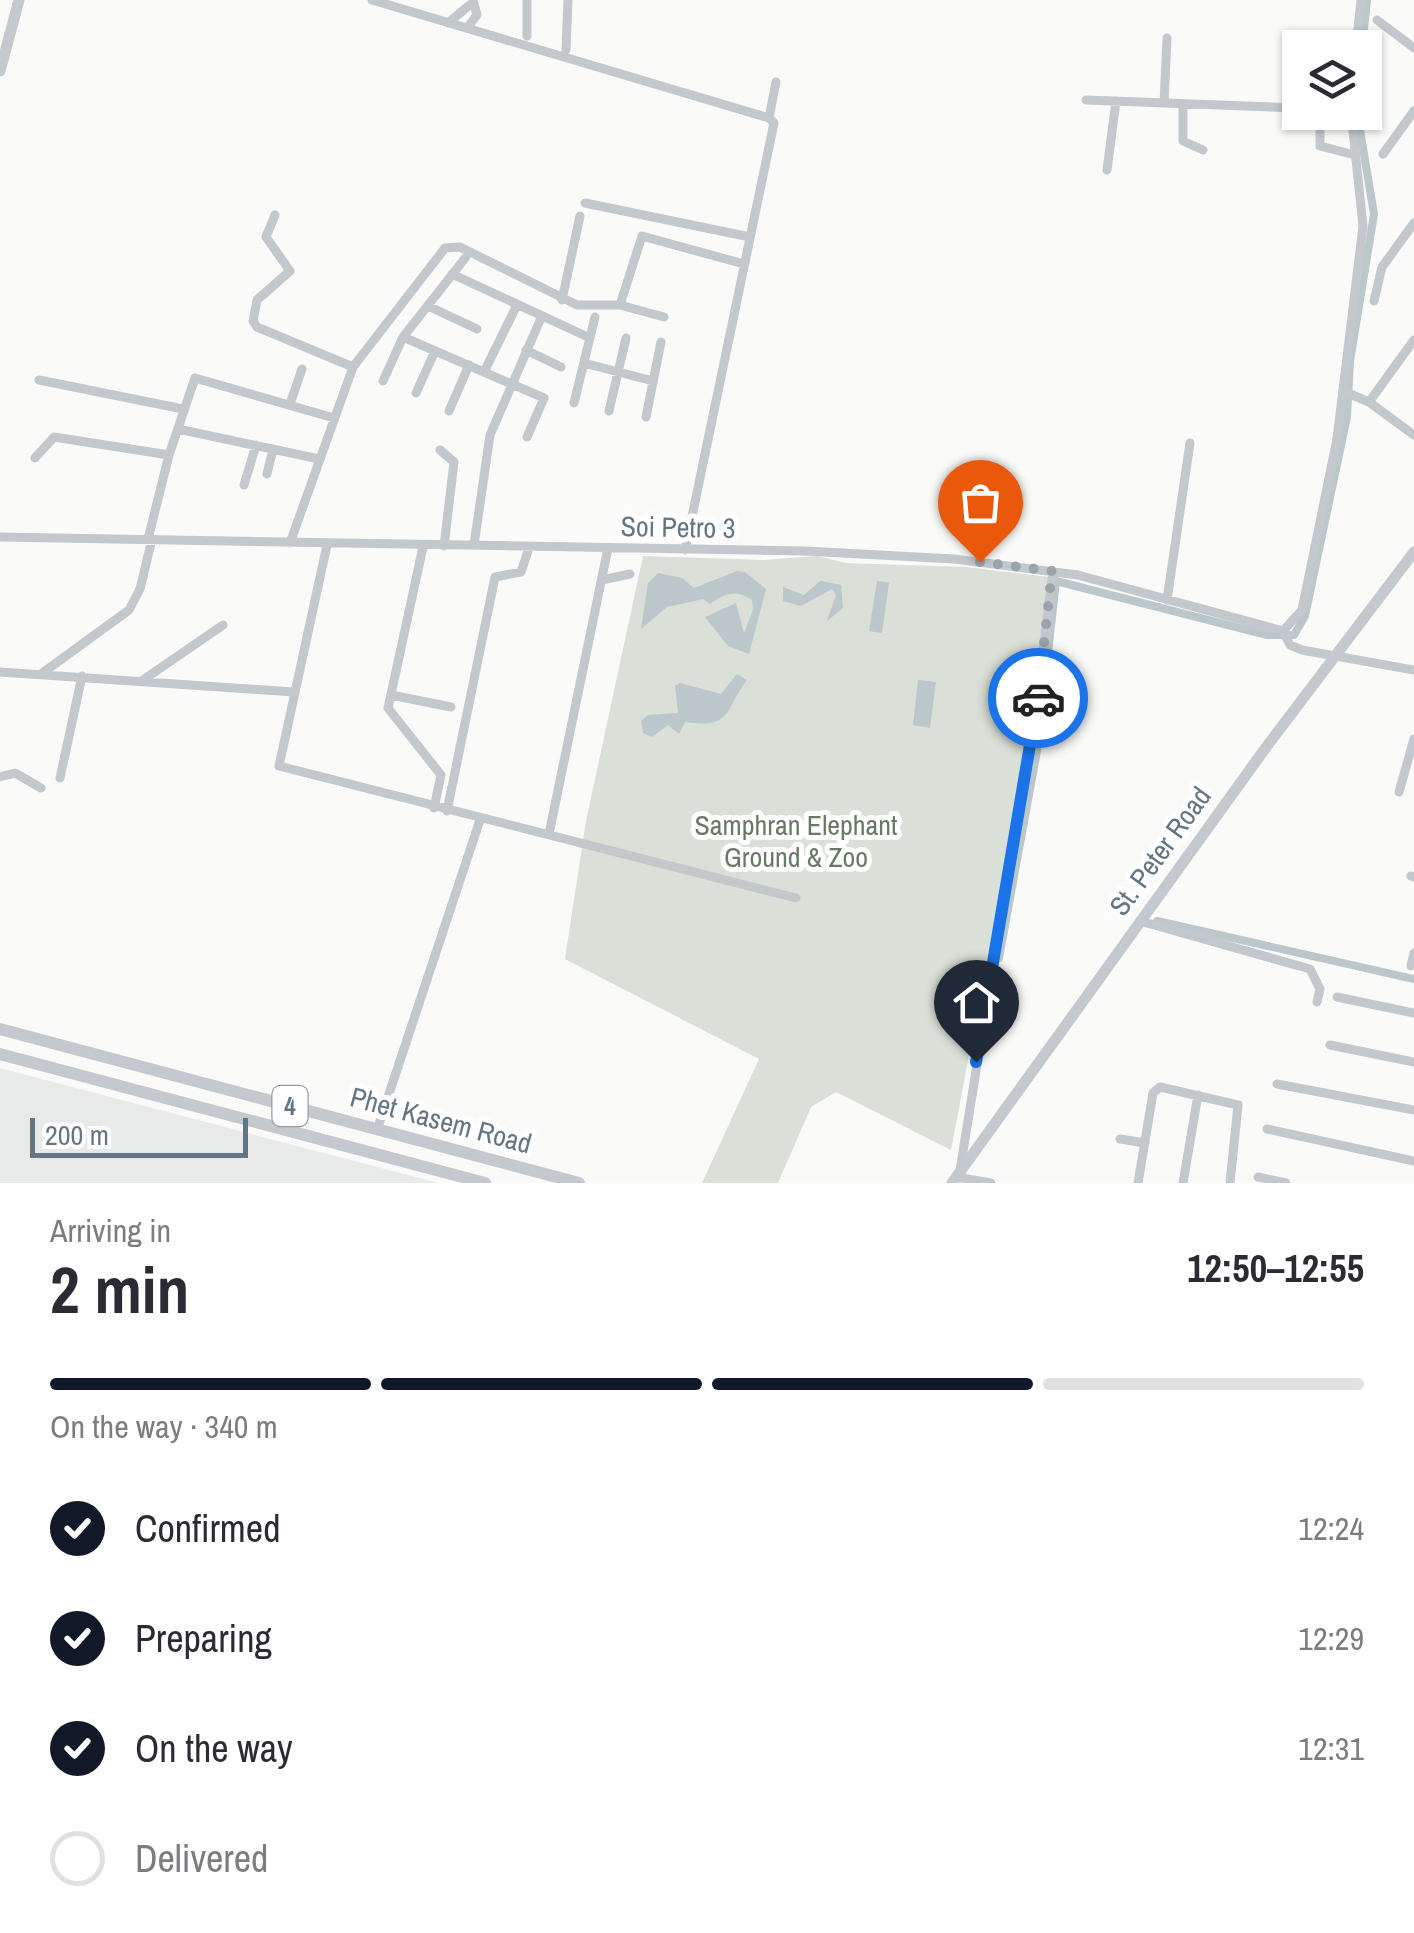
<!DOCTYPE html>
<html lang="en">
<head>
<meta charset="utf-8">
<style>
	body { margin:0; font-family:"Archivo Narrow",sans-serif; background:#f7f7f7; color:#2b2b33; height:100vh; display:flex; flex-direction:column; font-size:38px; white-space:nowrap }
	* { box-sizing:border-box; margin:0 }
	p { font-size:32px; color:#7c7c81 }
	.icon { flex:none; width:55px; height:55px; fill:none; stroke:currentColor; stroke-width:2; stroke-linecap:round; stroke-linejoin:round }
	.map { position:relative; height:1183px; overflow:hidden }
	.details { display:flex; flex-direction:column; background:#fff; flex:1 }
	.details>* { flex:none }
	.controls { position:absolute; left:1282px; top:30px; display:grid; gap:20px }
	.controls a { display:grid; place-items:center; width:100px; height:100px; border-radius:0px; background:#fff; box-shadow:0 2px 8px #0004; font-size:50px }
	.scale { position:absolute; left:30px; bottom:25px; width:218px; box-sizing:border-box; padding-left:10px; border:5px solid #657683; border-top:0; font-size:28px; line-height:35px; white-space:nowrap; color:#657683; -webkit-text-stroke:8px #fff; paint-order:stroke }
	.pin { position:absolute; display:grid; place-items:center; width:85px; height:85px; color:#fff; margin:-102px -42px; border-radius:50% 50% 50% 0; rotate:-45deg; box-shadow:0 0 10px #0007 }
	.pin .icon { rotate:45deg }
	.courier { position:absolute; display:grid; place-items:center; width:100px; height:100px; margin:-50px; border:8px solid #1a73e8; border-radius:50%; background:#fff; color:#222; box-shadow:0 2px 12px #0007 }
	.overview em { font-style:normal; font-weight:700 }
	.overview div { display:flex; flex-direction:column-reverse }
	.overview { display:flex; align-items:center; justify-content:space-between; height:170px; padding:0 50px }
	h1 { font-size:65px; font-weight:700; line-height:75px }
	.bar { display:grid; grid-template-columns:repeat(4,1fr); gap:15px 10px; align-content:center; height:120px; padding:0 50px }
	.bar i { height:12px; border-radius:8px; background:#e1e1e2 }
	.bar .current { background:#111827 }
	.bar p { grid-column:span 4 }
	ol { padding:0 50px; list-style:none }
	li { display:flex; align-items:center; gap:30px; height:110px }
	li p { margin-inline-start:auto }
	li .icon { padding:10px; border-radius:50%; background:#111827; color:#fff; stroke-width:4 }
	li:last-child { color:#7c7c81 }
	li i { width:55px; height:55px; border:5px solid #e1e1e2; border-radius:50% }
	.map>svg:first-child { display:block }
	.built { fill:#e8e9e9 }
	.green { fill:#dadfd7 }
	.water { fill:#bbc7cb }
	.lines { fill:none; stroke-linecap:round; stroke-linejoin:round }
	.canal { stroke:#bbc7cb; stroke-width:8 }
	.street { stroke:#c3c8cc; stroke-width:9 }
	.secondary { stroke:#c3c9ce; stroke-width:11 }
	.primary { stroke:#c3c9ce; stroke-width:12 }
	.done { stroke:#99a4ac; stroke-width:10; stroke-dasharray:0 18 }
	.route { stroke:#1a73e8; stroke-width:12 }
	.labels { text-anchor:middle; stroke-width:10; stroke-linejoin:round; paint-order:stroke }
	.shield { fill:#fff; stroke:#939fa8; stroke-width:2.5 }
	.shield-label { font-size:25px; font-weight:bold; fill:#657683 }
	.street-label { font-size:28px; fill:#657683; stroke:#fff }
	.park-label { font-size:28px; fill:#687a64; stroke:#fff }
</style>
</head>
<body>
<div class="map">
<svg width="1414" height="1183" viewBox="0 0 1414 1183">
	<rect width="100%" height="100%" fill="#fafaf8"/>
	<path class="built" d="M0,1068l358,94 81,21h-439z"/>
	<path class="green" d="M643,556l121,4 53,-4 29,7 119,4 84,10 -39,264 -59,309 -115,-58 -25,15 -33,76h-76l57,-124 -194,-100 21,-138z"/>
	<path class="water" d="M737,571l8,1 21,17 -17,65 -21,-8 -23,-29 31,-14 8,30 9,-23 -1,-10c-16,-11 -27,-7 -42,4l-7,-5 -36,8 -26,22 7,-46 10,-10 24,5 12,10z
		M820,581l21,4 2,23 -16,13 9,-26 -4,-6 -31,17 -18,-5v-14l21,8z
		M877,581l12,2 -7,50 -13,-2z
		M737,674l10,6c-23,30 -14,49 -62,42l-6,12 -11,-9 -16,12 -9,-4 -2,-12 7,-6 30,-2 -3,-27 5,-3 41,11z
		M918,680l18,2 -6,46 -17,-3z"/>
	<g class="lines">
		<path class="canal" d="M1362,48l5,-48
			M1157,921l257,58
			M999,958l38,-207 19,-170 211,54h27l11,-19 42,-199 3,-56 24,-147 -17,-102"/>
		<path class="street" d="M372,0l397,118
			M1377,20l37,28
			M448,23l24,-20
			M467,28l10,-13 -4,-15
			M527,36v-36
			M1356,48l5,-48
			M566,50l2,-50
			M1086,100l214,8
			M1164,103l3,-65
			M1183,104v37l20,9
			M1320,112v34l35,9
			M1383,154l31,-43
			M1107,170l9,-69
			M585,203l165,34
			M275,215l-9,22 24,34 -33,29 -4,21 4,6 96,40
			M452,274l138,64
			M562,300l18,-84
			M1374,301l8,-34 32,-44
			M620,305l22,-69 102,28
			M428,306l49,23
			M403,337l63,-80
			M526,350l35,17
			M584,363l69,18
			M484,372l33,-67
			M39,380l144,29
			M383,381l20,-44 141,61 -17,39
			M1343,391l26,11 45,33
			M416,393l19,-42
			M1369,402l45,-62
			M574,403l21,-86
			M290,404l12,-35
			M449,411l20,-46
			M609,411l17,-73
			M646,417l15,-75
			M178,429l141,30
			M440,450l14,12 -10,84
			M35,458l19,-21 115,18
			M267,474l6,-25
			M244,485l12,-40
			M0,537l805,14 149,8 124,16 205,56 7,14 12,5 112,20
			M148,539l21,-84 26,-77 139,40
			M290,543l63,-176 92,-119 15,-1 117,58h43l44,12
			M327,545l-48,221 517,132
			M474,545l16,-110 52,-119
			M423,547l-35,161 53,67 -7,33
			M685,550l89,-427 -5,-5 7,-36
			M602,580l28,-6
			M1167,600l23,-157
			M1283,631l19,-21 35,-171 26,-213 -12,-114
			M0,672l294,20
			M41,674l88,-64 11,-21 12,-50
			M143,680l80,-55
			M391,695l60,12
			M0,777l15,-4 26,15
			M60,778l22,-102
			M1399,792l15,-53
			M447,811l48,-234 26,-5 8,-24
			M549,834l59,-286
			M1411,876l3,1
			M1140,921l170,48 10,20 -3,13
			M1411,966l3,-13
			M1337,997l77,16
			M1330,1045l84,17
			M1277,1084l137,26
			M1267,1129l147,32
			M377,1130l103,-310
			M1120,1139l25,4
			M960,1171c31,-200 69,-399 93,-600
			M956,1177l35,6
			M1258,1177l28,6
			M1138,1183l15,-90 7,-6 78,18 -8,78
			M1183,1183l15,-88"/>
		<path class="secondary" d="M0,71l19,-71
			M952,1183l315,-437 147,-194"/>
		<path class="primary" d="M0,1029l579,154
			M0,1054l485,129"/>
	</g>
	<g class="lines">
		<path class="done" d="M980,562l72,9 -14,127"/>
		<path class="route" d="M976,1062l62,-364"/>
	</g>
	<g class="labels">
		<rect class="shield" x="272.5" y="1086" width="35" height="40" rx="8"/>
		<g class="shield-label">
			<text x="290" y="1115">4</text>
		</g>
		<g class="street-label">
			<text transform="translate(678 527) rotate(1)" y="10">Soi Petro 3</text>
			<text transform="translate(1160 851) rotate(-54)" y="10">St. Peter Road</text>
			<text transform="translate(441 1120) rotate(15)" y="10">Phet Kasem Road</text>
		</g>
		<g class="park-label">
			<text x="796" y="835">Samphran Elephant<tspan x="796" dy="32">Ground &amp; Zoo</tspan></text>
		</g>
	</g>
</svg>
<div class="controls">
<a><svg class="icon" aria-label="layers" viewBox="0 0 24 24"><path d="M12 4l9 5-9 5-9-5zM3 14l9 5 9-5"/></svg></a>
</div>
<div class="scale">200 m</div>
<div class="pin" style="left:980px;top:562px;background:#ea580c"><svg class="icon" aria-label="bag" viewBox="0 0 24 24"><path d="M5 8h14l-1 12H6zM9 8a3 3 0 0 1 6 0"/></svg></div>
<div class="pin" style="left:976px;top:1062px;background:#1f2937"><svg class="icon" aria-label="home" viewBox="0 0 24 24"><path d="M3 11l9-7 9 7M6 9v11h12V9"/></svg></div>
<div class="courier" style="left:1038px;top:698px"><svg class="icon" aria-label="car" viewBox="0 0 24 24"><path d="M5 17H2v-5l4-1 3-4h7l3 4 3 1v5h-3M9 17h6M6 11h13"/><circle cx="7" cy="17" r="2"/><circle cx="17" cy="17" r="2"/></svg></div>
</div>
<section class="details">
<div class="overview"><div><h1>2 min</h1><p>Arriving in</p></div><em>12:50–12:55</em></div>
<div class="bar"><i class="current"></i><i class="current"></i><i class="current"></i><i></i><p>On the way · 340 m</p></div>
<ol>
<li><svg class="icon" aria-label="check" viewBox="0 0 24 24"><path d="M5 12l5 5 9-10"/></svg>Confirmed<p>12:24</p></li>
<li><svg class="icon" aria-label="check" viewBox="0 0 24 24"><path d="M5 12l5 5 9-10"/></svg>Preparing<p>12:29</p></li>
<li><svg class="icon" aria-label="check" viewBox="0 0 24 24"><path d="M5 12l5 5 9-10"/></svg>On the way<p>12:31</p></li>
<li><i></i>Delivered</li>
</ol>
</section>
</body>
</html>
